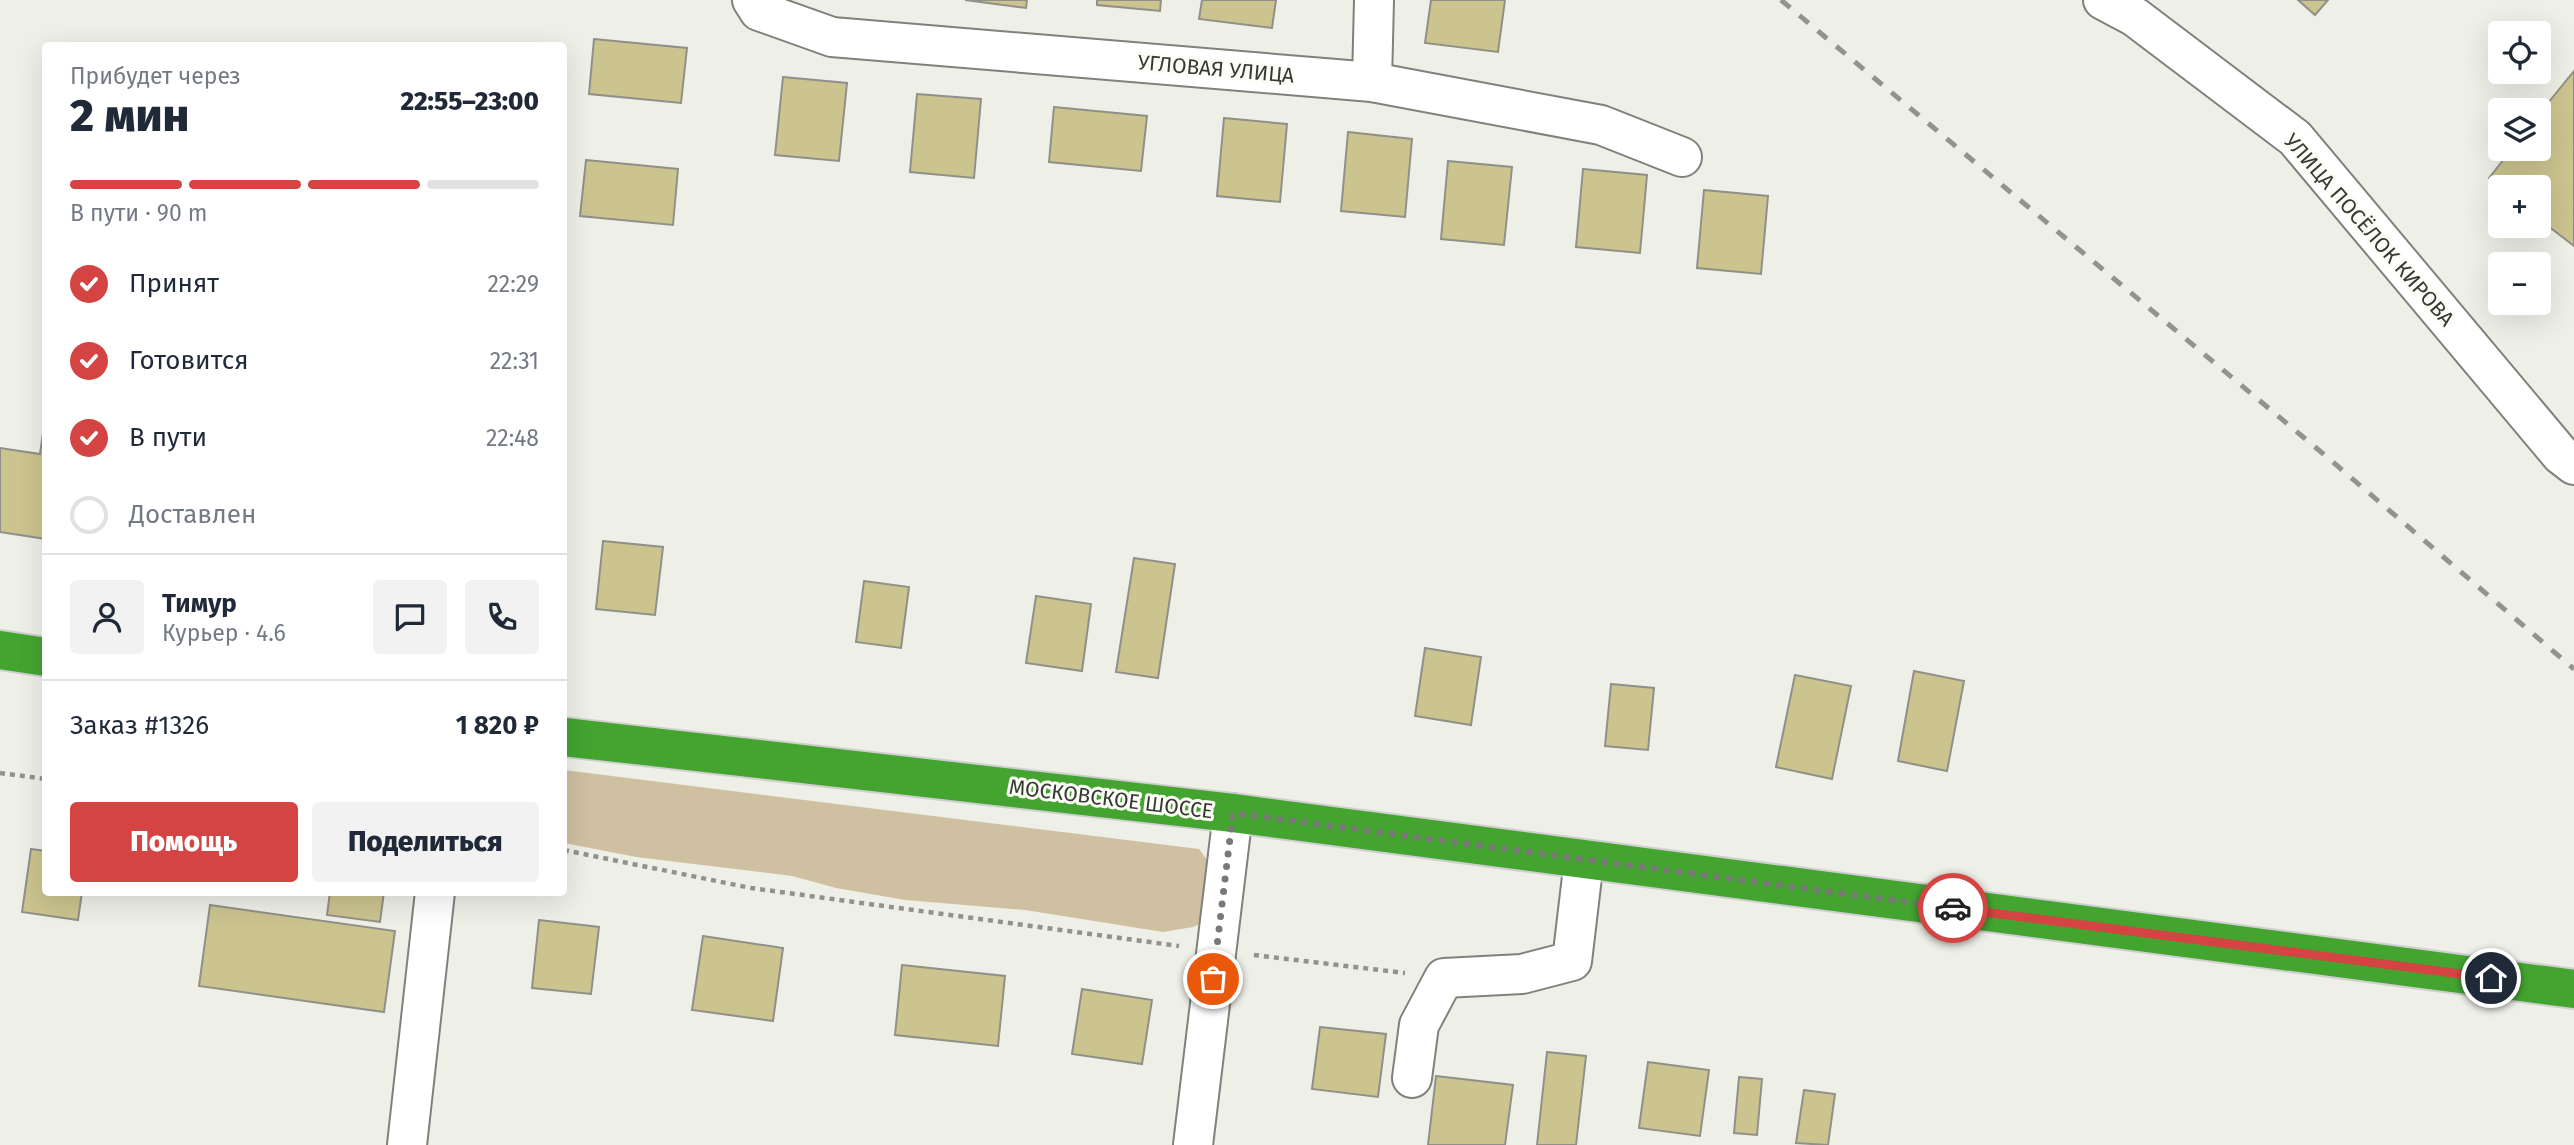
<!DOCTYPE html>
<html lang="ru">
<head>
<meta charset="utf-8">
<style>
	body { margin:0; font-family:"Fira Sans",sans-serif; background:#f2f2f3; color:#1f2937; height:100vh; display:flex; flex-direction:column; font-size:26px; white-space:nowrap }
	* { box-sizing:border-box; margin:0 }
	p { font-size:23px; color:#747a83 }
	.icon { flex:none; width:38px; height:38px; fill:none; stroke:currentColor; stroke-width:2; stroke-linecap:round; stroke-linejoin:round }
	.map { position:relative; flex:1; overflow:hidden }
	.panel { position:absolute; left:42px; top:42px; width:525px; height:854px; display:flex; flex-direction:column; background:#fff; border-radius:7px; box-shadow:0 7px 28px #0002 }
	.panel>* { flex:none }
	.controls { position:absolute; left:2488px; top:21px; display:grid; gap:14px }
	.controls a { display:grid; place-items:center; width:63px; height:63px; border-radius:7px; background:#fff; box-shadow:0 7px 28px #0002; font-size:35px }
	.pin { position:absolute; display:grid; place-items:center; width:60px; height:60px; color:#fff; margin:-30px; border:4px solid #fff; border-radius:50%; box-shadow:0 2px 7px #0007 }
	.courier { position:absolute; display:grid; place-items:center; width:70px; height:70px; margin:-35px; border:5px solid #d34442; border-radius:50%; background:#fff; color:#222; box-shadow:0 2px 9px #0007 }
	.summary em { font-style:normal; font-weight:800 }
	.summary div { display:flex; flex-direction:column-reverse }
	.summary { display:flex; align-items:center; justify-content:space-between; height:119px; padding:0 28px }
	h1 { font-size:46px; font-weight:800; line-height:52px }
	.bar { display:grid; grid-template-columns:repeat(4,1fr); gap:10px 7px; align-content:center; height:84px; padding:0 28px }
	.bar i { height:9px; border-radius:5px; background:#e0e1e3 }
	.bar .current { background:#d34442 }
	.bar p { grid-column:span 4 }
	.line { display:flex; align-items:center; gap:18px; padding:0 28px; border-top:2px solid #e0e1e3 }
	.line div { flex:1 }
	.round { display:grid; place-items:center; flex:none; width:74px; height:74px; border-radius:7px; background:#f2f2f3 }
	ol { padding:0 28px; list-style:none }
	li { display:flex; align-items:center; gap:21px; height:77px }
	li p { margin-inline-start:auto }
	li .icon { padding:7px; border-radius:50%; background:#d34442; color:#fff; stroke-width:4 }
	li:last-child { color:#747a83 }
	li i { width:38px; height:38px; border:4px solid #e0e1e3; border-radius:50% }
	.primary-button { display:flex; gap:14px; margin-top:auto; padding:14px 28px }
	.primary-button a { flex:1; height:80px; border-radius:7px; background:#d34442; color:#fff; font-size:28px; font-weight:800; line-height:80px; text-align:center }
	.primary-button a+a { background:#f2f2f3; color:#1f2937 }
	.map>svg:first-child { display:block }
	.green { fill:#d0c0a2 }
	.building { fill:#cbc48f; stroke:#919088; stroke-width:2 }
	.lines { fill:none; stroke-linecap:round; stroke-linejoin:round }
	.minor-casing { stroke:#7f817a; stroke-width:42 }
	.highway-casing { stroke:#cfcfcf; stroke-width:42 }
	.path { stroke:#90928c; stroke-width:4.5; stroke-dasharray:5 5; stroke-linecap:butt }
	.minor { stroke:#fff; stroke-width:38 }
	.highway { stroke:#43a430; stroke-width:38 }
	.rail { stroke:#91938d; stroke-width:5; stroke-dasharray:12 12; stroke-linecap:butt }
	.done { stroke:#787974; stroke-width:7; stroke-dasharray:0 12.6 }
	.route { stroke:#d34442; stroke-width:9 }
	.labels { text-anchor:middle; stroke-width:6; stroke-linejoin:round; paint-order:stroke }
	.street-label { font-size:21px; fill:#383936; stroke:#fbfef5 }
</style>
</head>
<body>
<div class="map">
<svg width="2574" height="1145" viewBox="0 0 2574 1145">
	<rect width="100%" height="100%" fill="#eef0e8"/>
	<path class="green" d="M564,770l635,79 12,16 -2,55 -16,7 -30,5 -138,-22 -120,-10 -69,-12 -44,-12 -156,-19 -72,-14z"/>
	<path class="building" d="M965,0h62l-1,8z
		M1097,0h64l-1,11 -63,-6z
		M1202,0h74l-4,28 -73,-9z
		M1431,0h74l-7,52 -73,-9z
		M2298,0h30l-13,15z
		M594,39l93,9 -6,55 -92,-9z
		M2574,71v175l-35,-27v-32l-38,1 -12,-10 23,-29h27v-35z
		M783,77l64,6 -8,78 -64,-6z
		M917,94l64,5 -7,79 -64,-6z
		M1054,107l93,9 -6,55 -92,-9z
		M1224,118l63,6 -7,78 -63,-6z
		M1348,132l64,7 -7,78 -64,-6z
		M586,160l92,9 -5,56 -93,-9z
		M1448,161l64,6 -8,78 -63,-6z
		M1583,169l64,6 -7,78 -64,-6z
		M1704,190l64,6 -7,78 -64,-6z
		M43,433h3v106l-46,-7v-84l40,6z
		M603,541l60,6 -8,68 -59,-6z
		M1134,558l41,6 -17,114 -42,-6z
		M864,581l45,6 -8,61 -45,-6z
		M1036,596l55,8 -9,67 -56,-8z
		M1425,648l56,9 -10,68 -56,-9z
		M1914,671l50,10 -17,90 -49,-10z
		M1795,675l56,11 -19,93 -56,-12z
		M1611,684l43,4 -6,62 -43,-4z
		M31,849l15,2v41h36l-4,28 -56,-8z
		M330,892h54l-4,30 -53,-7z
		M210,905l185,26 -11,81 -185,-26z
		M539,920l60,7 -8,67 -59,-6z
		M703,936l80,12 -10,73 -81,-11z
		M902,965l103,11 -7,70 -103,-11z
		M1082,989l70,11 -10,64 -70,-10z
		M1320,1027l66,7 -8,63 -66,-8z
		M1547,1052l39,4 -10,89h-39z
		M1648,1062l61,8 -9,66 -61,-8z
		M1436,1076l77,9 -8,60h-77z
		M1739,1077l23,2 -5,56 -23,-2z
		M1804,1090l31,4 -7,51 -32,-2z"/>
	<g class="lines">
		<g class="minor-casing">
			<path id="minor" d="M752,0l7,11 73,26 540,45 229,43 81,32
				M2103,0l32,17 160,121 266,317 13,10
				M1372,82l2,-82
				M1412,1078l7,-53 25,-47 78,-4 50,-13 12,-101
				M407,1145l28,-253
				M1193,1145l40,-332"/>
		</g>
		<g class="highway-casing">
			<path id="highway" d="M0,650l46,7
				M564,737l669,76 1341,176"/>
		</g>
		<path class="path" d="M0,773l46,6
			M564,850l187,38 428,58
			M1254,955l151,18"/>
		<use href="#minor" class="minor"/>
		<use href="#highway" class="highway"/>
		<path class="rail" d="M1781,0l546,457 247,212"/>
	</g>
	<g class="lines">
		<path class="done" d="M1213,979l20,-166 720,95"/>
		<path class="route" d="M1953,908l538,70"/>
	</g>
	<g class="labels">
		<g class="street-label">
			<text transform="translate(1216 69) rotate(5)" y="7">УГЛОВАЯ УЛИЦА</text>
			<text transform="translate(2369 230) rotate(49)" y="7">УЛИЦА ПОСЁЛОК КИРОВА</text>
			<text transform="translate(1111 799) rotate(7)" y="7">МОСКОВСКОЕ ШОССЕ</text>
		</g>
	</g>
</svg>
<div class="controls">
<a><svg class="icon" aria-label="locate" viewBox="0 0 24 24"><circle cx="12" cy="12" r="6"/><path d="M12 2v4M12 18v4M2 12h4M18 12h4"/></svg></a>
<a><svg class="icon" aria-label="layers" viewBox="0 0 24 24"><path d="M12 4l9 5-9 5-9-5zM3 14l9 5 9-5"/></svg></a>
<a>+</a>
<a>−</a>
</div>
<div class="pin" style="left:1213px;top:979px;background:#ea580c"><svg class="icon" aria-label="bag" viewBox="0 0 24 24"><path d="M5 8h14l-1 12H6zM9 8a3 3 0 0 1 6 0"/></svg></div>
<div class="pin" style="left:2491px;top:978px;background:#1f2937"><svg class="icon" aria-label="home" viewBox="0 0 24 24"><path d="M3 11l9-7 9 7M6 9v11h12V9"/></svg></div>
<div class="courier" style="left:1953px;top:908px"><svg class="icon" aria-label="car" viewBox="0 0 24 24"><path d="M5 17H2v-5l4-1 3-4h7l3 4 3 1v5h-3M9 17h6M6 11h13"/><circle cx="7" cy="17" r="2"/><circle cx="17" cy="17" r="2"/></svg></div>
<section class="panel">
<div class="summary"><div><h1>2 мин</h1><p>Прибудет через</p></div><em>22:55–23:00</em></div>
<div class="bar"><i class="current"></i><i class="current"></i><i class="current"></i><i></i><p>В пути · 90 m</p></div>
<ol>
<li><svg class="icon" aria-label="check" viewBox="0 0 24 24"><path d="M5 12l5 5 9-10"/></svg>Принят<p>22:29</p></li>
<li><svg class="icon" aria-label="check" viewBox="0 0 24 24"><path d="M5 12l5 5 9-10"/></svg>Готовится<p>22:31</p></li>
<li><svg class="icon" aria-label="check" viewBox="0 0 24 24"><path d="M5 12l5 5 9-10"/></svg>В пути<p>22:48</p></li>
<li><i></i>Доставлен</li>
</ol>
<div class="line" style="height:126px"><a class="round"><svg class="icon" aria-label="person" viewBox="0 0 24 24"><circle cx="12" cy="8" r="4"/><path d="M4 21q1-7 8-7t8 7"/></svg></a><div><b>Тимур</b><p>Курьер · 4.6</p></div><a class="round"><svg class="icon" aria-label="chat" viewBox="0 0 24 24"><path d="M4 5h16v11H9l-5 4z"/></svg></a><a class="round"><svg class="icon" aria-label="phone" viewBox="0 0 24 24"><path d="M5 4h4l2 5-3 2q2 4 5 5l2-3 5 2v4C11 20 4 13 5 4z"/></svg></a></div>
<div class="line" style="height:91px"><div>Заказ #1326</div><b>1 820 ₽</b></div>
<div class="primary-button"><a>Помощь</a><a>Поделиться</a></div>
</section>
</div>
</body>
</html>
